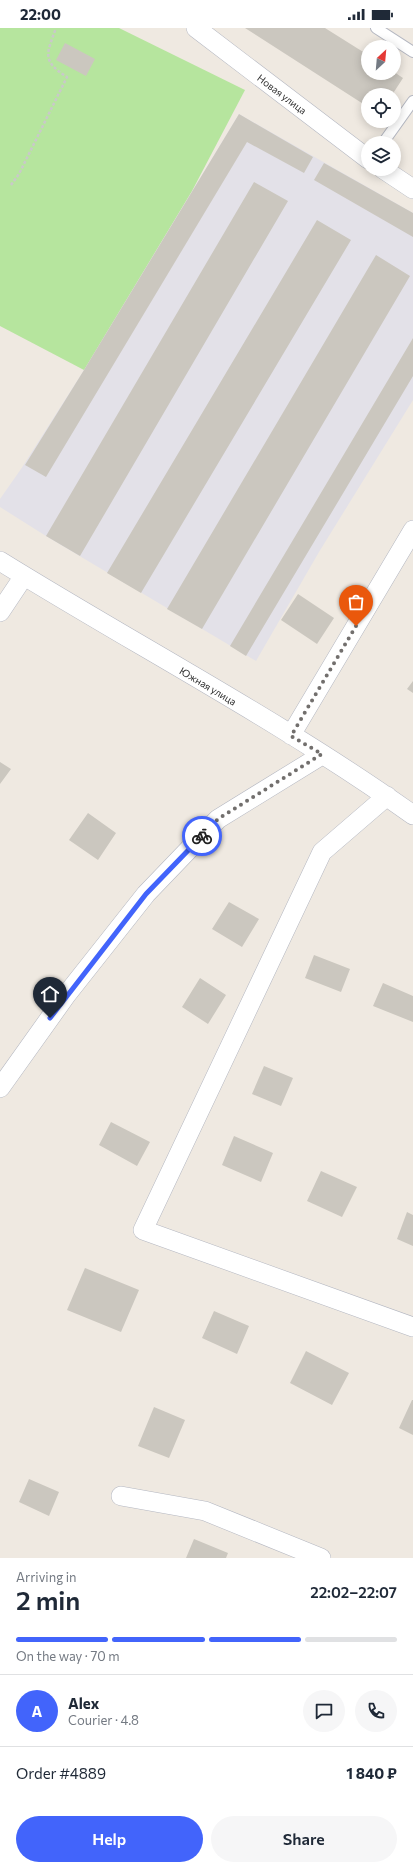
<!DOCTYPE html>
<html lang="en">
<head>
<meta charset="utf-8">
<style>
	body { margin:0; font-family:Commissioner,sans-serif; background:#f6f6f7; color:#1f2937; height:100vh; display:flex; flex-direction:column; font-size:15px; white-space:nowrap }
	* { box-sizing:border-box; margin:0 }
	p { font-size:13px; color:#747a83 }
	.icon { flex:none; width:22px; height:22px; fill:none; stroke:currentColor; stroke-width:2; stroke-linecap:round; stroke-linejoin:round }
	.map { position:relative; height:1530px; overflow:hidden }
	.details { display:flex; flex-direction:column; background:#fff; flex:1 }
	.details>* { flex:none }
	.needle { width:26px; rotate:26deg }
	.buttons { position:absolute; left:361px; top:12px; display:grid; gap:8px }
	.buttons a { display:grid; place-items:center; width:40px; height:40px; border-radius:50%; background:#fff; box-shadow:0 2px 10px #0003; font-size:20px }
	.pin { position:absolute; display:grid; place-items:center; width:34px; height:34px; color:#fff; margin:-41px -17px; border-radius:50% 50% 50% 0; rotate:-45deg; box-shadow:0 0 4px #0007 }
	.pin .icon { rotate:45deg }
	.courier { position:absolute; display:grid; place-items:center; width:40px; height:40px; margin:-20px; border:3px solid #4264fb; border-radius:50%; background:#fff; color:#222; box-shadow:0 1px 5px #0007 }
	.overview em { font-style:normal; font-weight:600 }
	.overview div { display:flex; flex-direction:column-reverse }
	.overview { display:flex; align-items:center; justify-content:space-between; height:68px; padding:0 16px }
	h1 { font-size:26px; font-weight:600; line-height:30px }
	.bar { display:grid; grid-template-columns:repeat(4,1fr); gap:6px 4px; align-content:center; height:48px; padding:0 16px }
	.bar i { height:5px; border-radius:3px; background:#e0e1e3 }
	.bar .on { background:#4264fb }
	.bar p { grid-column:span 4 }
	.line { display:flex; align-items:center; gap:10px; padding:0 16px; border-top:1px solid #e0e1e3 }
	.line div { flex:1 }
	.round { display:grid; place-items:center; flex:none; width:42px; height:42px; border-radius:21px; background:#f6f6f7 }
	.primary-button { display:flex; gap:8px; margin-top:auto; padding:8px 16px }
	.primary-button a { flex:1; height:46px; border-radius:24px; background:#4264fb; color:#fff; font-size:16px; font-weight:600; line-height:46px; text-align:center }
	.primary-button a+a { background:#f6f6f7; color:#1f2937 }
	.status { display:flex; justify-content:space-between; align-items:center; height:28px; padding:0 20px; background:#fff; direction:ltr }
	.status svg { height:11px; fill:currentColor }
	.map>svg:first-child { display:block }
	.industrial { fill:#e3e1e8 }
	.green { fill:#b6e59e }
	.building { fill:#cbc7bf }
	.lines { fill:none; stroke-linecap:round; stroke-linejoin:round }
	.service-casing { stroke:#b4b7c1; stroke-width:12 }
	.minor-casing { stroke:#b4b7c1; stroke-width:20 }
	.path { stroke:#c9c9c9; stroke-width:2.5; stroke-dasharray:3 2; stroke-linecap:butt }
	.service { stroke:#fff; stroke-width:10 }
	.minor { stroke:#fff; stroke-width:19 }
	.done { stroke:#726f6d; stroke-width:4; stroke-dasharray:0 7.2 }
	.route { stroke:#4264fb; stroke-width:5 }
	.labels { text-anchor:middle; stroke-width:3; stroke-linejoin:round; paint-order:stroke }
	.street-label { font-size:10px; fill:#2e2e2e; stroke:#fff }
</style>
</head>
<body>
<div class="status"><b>22:00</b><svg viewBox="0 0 49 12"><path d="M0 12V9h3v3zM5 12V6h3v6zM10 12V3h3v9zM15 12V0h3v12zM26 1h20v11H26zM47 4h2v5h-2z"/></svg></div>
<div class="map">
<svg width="413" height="1530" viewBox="0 0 413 1530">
	<rect width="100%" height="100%" fill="#efe9e1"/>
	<path class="industrial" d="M239,86l174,99v187l-94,152 -63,109 -210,-125 -46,-29v-8l21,-30 63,-99z"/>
	<path class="green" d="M0,0h119l126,62 -53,101 -108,179 -84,-44z"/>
	<path class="building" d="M245,0h80l43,27v18l26,-1 9,6 -11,17h-24v12z
		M65,15l30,16 -9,17 -30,-16z
		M239,86l74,43 -9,16 -57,-31 -201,335 -21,-12 59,-95z
		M324,135l89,50v24l-99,-57z
		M254,154l34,19 -208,355 -34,-20z
		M317,192l34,20 -210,353 -34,-20z
		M376,227l34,21 -208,353 -35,-20z
		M413,310v38l-167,280 -16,-10z
		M298,566l36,24 -17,26 -36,-24z
		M413,653v12l-6,-4z
		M0,734l11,7 -11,15z
		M88,785l28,20 -18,27 -29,-20z
		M229,874l30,17 -17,28 -30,-18z
		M314,927l36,14 -9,23 -36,-14z
		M200,950l26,17 -18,29 -26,-17z
		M383,955l30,13v26l-40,-16z
		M264,1038l29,12 -12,28 -29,-12z
		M111,1094l39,20 -13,24 -38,-21z
		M234,1108l39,17 -12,29 -39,-17z
		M321,1143l36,16 -15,30 -35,-16z
		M407,1184l6,3v31l-16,-7z
		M85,1240l54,22 -18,42 -54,-22z
		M214,1283l35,15 -12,28 -35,-16z
		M306,1323l43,22 -17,32 -42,-22z
		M412,1372h1v35l-14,-7z
		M154,1379l31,13 -16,38 -31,-12z
		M29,1451l30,13 -10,24 -30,-14z
		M194,1511l34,14 -2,5h-40z"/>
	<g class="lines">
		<g class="service-casing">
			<path id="service" d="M376,0l37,24
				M383,115l30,-42"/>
		</g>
		<g class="minor-casing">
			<path id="minor" d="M196,0l172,131
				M383,141l30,20
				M0,533c137,85 281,160 413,254
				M0,584l24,-36
				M291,707l122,-205
				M387,768l-65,56 -179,378 270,97
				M0,1060l67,-94 79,-100 72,-75 104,-64
				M121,1468l84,15 116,47"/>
		</g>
		<path class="path" d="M11,157l8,-11 48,-97c-26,-16 -20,-24 -11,-49"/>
		<use href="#service" class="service"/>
		<use href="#minor" class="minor"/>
	</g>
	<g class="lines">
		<path class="done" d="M202,808l16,-17 104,-65 -31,-18 65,-110"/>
		<path class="route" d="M50,990l96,-124 56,-58"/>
	</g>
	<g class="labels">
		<g class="street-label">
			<text transform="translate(282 66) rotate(37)" y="4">Новая улица</text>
			<text transform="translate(208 658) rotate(31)" y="4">Южная улица</text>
		</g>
	</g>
</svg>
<div class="buttons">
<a><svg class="needle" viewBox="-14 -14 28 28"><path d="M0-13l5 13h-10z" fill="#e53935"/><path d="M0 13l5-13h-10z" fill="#747a83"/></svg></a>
<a><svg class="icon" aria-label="locate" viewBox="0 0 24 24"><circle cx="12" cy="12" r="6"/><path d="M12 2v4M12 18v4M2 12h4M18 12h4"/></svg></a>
<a><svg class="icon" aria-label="layers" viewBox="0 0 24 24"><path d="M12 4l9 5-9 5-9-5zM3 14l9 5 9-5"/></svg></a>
</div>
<div class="pin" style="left:356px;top:598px;background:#ea580c"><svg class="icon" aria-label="bag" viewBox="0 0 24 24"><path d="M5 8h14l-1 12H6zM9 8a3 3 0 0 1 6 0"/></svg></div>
<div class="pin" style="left:50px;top:990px;background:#1f2937"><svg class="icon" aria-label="home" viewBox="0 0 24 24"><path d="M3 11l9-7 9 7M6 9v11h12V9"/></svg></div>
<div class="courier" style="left:202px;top:808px"><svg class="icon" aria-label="bike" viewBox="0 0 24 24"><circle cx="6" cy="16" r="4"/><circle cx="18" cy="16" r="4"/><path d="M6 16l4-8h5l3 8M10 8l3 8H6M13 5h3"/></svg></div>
</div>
<section class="details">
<div class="overview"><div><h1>2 min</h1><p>Arriving in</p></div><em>22:02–22:07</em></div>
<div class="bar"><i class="on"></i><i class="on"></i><i class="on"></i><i></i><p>On the way · 70 m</p></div>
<div class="line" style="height:72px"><b class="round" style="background:#4264fb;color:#fff">A</b><div><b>Alex</b><p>Courier · 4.8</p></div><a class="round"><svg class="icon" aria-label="chat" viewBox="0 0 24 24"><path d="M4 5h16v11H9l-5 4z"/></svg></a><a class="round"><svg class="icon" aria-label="phone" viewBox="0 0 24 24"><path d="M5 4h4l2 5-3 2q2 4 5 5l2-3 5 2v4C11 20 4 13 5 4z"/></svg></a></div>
<div class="line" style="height:52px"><div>Order #4889</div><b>1 840 ₽</b></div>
<div class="primary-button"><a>Help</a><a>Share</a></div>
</section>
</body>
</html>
